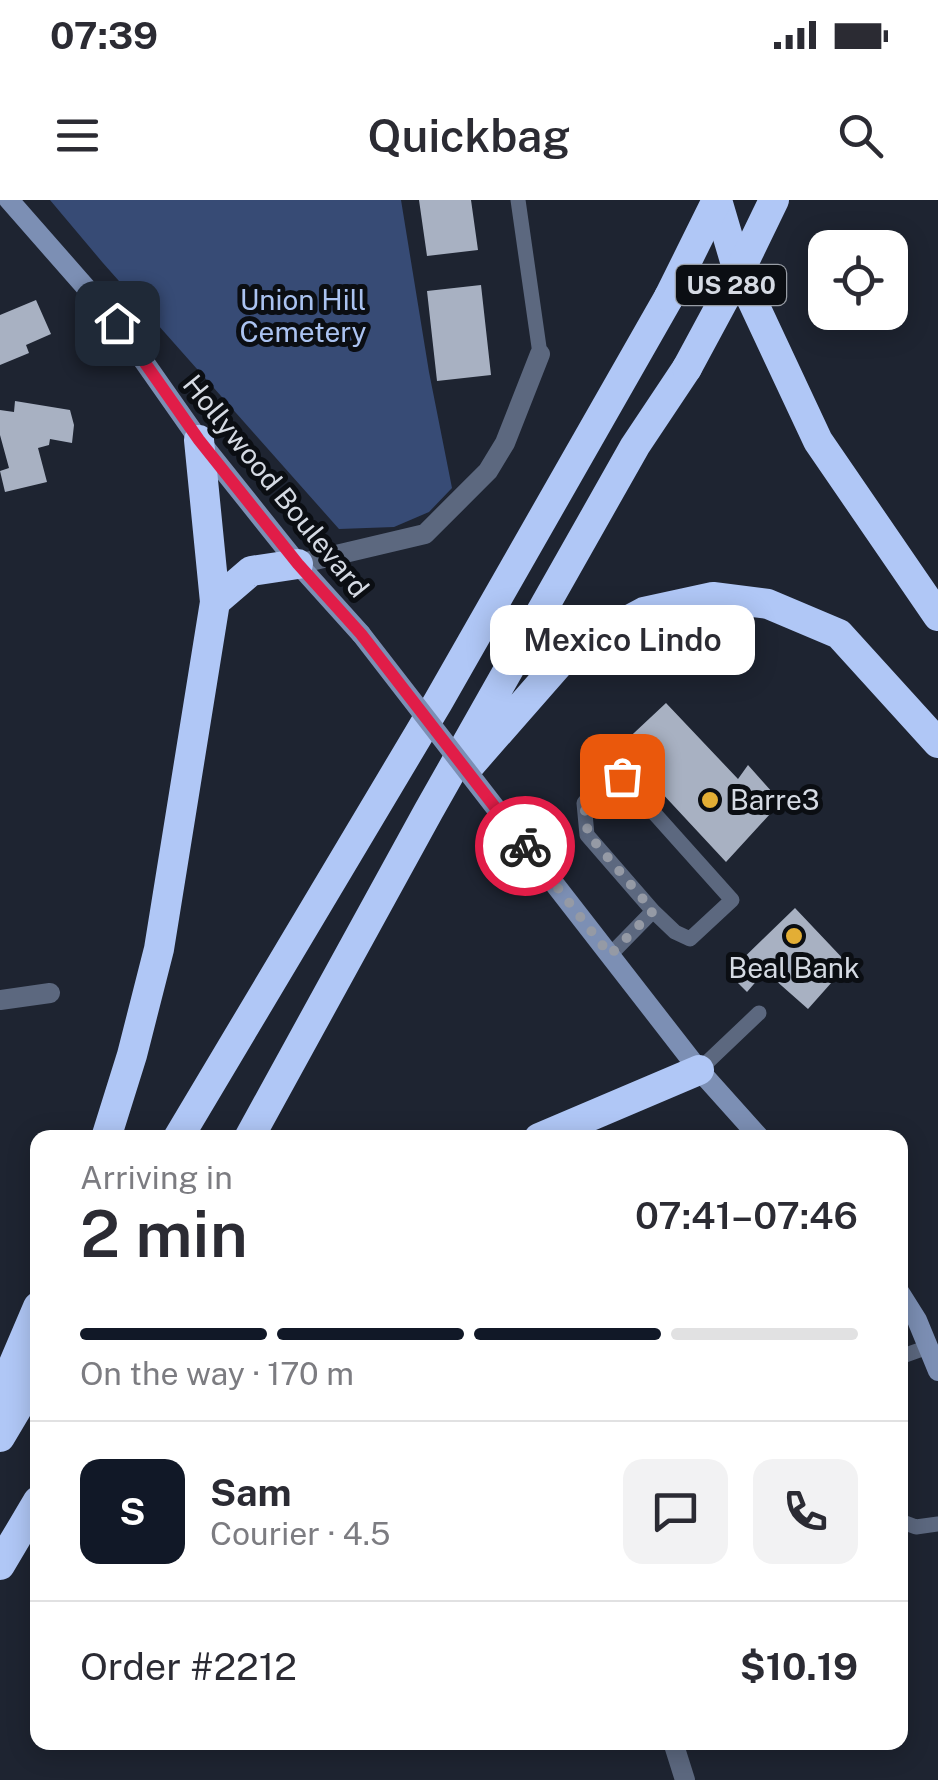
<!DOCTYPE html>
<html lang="en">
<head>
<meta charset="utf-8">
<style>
	body { margin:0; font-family:"Public Sans",sans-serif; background:#f2f2f3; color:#2b2b33; height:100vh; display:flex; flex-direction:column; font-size:38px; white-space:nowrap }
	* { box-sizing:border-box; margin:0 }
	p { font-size:32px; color:#7c7c81 }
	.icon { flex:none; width:55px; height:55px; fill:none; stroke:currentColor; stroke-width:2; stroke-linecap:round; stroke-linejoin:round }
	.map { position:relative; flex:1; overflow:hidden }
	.drawer { position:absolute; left:30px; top:930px; width:878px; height:620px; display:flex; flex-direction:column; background:#fff; border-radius:20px; box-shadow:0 5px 25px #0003 }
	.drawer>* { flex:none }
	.buttons { position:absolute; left:808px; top:30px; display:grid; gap:20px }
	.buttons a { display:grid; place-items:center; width:100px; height:100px; border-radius:20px; background:#fff; box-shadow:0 5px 25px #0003; font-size:50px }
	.pin { position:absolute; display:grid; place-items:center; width:85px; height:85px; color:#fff; margin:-42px; border-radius:20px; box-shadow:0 5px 15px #0006 }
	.courier { position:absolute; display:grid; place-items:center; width:100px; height:100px; margin:-50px; border:8px solid #e11d48; border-radius:50%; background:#fff; color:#222; box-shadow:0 2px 12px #0007 }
	.bubble { position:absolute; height:70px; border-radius:20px; background:#fff; box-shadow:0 5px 25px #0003; font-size:32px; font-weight:600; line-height:70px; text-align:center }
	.overview em { font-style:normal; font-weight:600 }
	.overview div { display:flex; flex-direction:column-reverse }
	.overview { display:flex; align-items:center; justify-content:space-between; height:170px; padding:0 50px }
	h1 { font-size:65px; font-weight:600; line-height:75px }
	.bar { display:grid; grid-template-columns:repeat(4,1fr); gap:15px 10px; align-content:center; height:120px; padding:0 50px }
	.bar i { height:12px; border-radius:8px; background:#e1e1e2 }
	.bar .selected { background:#111827 }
	.bar p { grid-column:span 4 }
	.line { display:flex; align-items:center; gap:25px; padding:0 50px; border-top:2px solid #e1e1e2 }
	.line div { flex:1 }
	.round { display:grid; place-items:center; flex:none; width:105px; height:105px; border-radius:20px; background:#f2f2f3 }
	.status { display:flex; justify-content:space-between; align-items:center; height:70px; padding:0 50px; background:#fff; direction:ltr }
	.status svg { height:28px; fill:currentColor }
	header { display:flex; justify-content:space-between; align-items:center; height:130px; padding:0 50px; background:#fff; font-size:45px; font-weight:600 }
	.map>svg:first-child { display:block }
	.green { fill:#374b75 }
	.building { fill:#a8b1c2 }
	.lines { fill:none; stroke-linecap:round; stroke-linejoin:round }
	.lane { stroke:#5c687f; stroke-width:15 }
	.street { stroke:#5c687f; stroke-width:20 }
	.secondary { stroke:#7c8fb4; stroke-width:20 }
	.highway { stroke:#b0c7f6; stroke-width:30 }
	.secondary-bridge { stroke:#7c8fb4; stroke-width:20 }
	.highway-bridge { stroke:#b0c7f6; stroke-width:30 }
	.done { stroke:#959aa5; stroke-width:10; stroke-dasharray:0 18 }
	.route { stroke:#e11d48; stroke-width:12 }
	.poi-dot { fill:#e3ae35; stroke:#0b0e13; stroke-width:4 }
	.labels { text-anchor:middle; stroke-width:10; stroke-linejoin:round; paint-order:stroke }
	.shield { fill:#0b0e13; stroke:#989da5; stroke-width:2.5 }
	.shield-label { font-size:25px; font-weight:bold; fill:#d5dae3 }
	.park-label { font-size:28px; fill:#abc3f1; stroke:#0b0e13 }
	.street-label { font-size:28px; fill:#d5dae3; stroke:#0b0e13 }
	.poi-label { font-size:28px; fill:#d5dae3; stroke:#0b0e13; text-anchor:start }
</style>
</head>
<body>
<div class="status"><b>07:39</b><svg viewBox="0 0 49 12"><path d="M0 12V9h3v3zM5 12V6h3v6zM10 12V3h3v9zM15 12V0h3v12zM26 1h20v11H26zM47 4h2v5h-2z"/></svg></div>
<header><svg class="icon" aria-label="menu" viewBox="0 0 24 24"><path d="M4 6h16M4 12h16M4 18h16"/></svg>Quickbag<svg class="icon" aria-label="search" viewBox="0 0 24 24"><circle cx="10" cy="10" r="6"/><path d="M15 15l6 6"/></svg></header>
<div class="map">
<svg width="938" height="1580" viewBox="0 0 938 1580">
	<rect width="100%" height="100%" fill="#1e2431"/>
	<path class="green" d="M50,0h351l28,172 23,116 -23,24 -35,15 -55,2 -236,-266z"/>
	<path class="building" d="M419,0h52l7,50 -51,6z
		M481,85l10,90 -54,6 -10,-90z
		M36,100l15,34 -25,11 3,8 -29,12v-50z
		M15,201l55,9 4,15 -2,18 -22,-4 -1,6 -11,3 9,34 -42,10 -5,-21 9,-3 -9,-33v-25l14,2z
		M666,503l72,76 10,-14 33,37 -55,60 -107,-115z
		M795,708l53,56 -40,45 -43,-38 -18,21 -19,-19z"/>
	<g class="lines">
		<path class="lane" d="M518,0l22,154
			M610,755l43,-44 -66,-76 -3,-32 19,-23 18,-4 111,124 -42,39 -15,-7 -22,-21
			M699,870l60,-57
			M900,1157l28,-10
			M900,1321l16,6 22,-3"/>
		<path class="street" d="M298,364l127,-30 63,-63 17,-28 35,-89
			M0,800l50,-7
			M673,1542l12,38"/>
		<path class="secondary" d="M9,0l108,123 82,117 99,124 63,70
			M532,655l167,215 61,68
			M900,1093l17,27 21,51"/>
		<path class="highway" d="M717,0l20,68 81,173 120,175
			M215,402l36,-31 47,-7
			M470,565l99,-113 75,-40 69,-15 55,7 71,30 99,109
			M106,938l26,-83 27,-106 56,-347 -16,-162
			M178,938l260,-436 231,-405
			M249,938l179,-326 207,-366 52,-78
			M539,938l160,-68
			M0,1196l38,-89
			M0,1237l38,-64
			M0,1365l38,-64"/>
		<path class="secondary-bridge" d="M361,434l171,221"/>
		<path class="highway-bridge" d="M669,97l48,-97
			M687,168l55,-102 32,-66"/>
	</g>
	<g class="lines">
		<path class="done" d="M525,646l85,109 43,-44 -65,-77 -4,-31 19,-23 19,-4"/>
		<path class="route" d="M117,123l82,117 99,124 63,70 164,212"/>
	</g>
	<g class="poi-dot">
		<circle cx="710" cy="600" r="10"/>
		<circle cx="794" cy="736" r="10"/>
	</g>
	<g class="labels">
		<rect class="shield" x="676" y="65" width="110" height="40" rx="8"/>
		<g class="shield-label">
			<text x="731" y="94">US 280</text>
		</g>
		<g class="park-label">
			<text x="303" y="110">Union Hill<tspan x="303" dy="32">Cemetery</tspan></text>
		</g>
		<g class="street-label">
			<text transform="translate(276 286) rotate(51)" y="10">Hollywood Boulevard</text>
		</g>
		<g class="poi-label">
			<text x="730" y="610">Barre3</text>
			<text x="794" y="778" text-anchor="middle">Beal Bank</text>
		</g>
	</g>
</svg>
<div class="buttons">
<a><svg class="icon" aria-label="locate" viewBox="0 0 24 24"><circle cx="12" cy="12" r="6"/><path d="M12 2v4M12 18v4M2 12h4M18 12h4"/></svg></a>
</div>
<div class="pin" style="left:622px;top:576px;background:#ea580c"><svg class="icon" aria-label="bag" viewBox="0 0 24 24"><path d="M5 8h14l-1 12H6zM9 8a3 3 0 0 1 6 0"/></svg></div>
<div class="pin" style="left:117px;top:123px;background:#1f2937"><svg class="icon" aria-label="home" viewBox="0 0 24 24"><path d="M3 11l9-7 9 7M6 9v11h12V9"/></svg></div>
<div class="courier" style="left:525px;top:646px"><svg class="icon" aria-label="bike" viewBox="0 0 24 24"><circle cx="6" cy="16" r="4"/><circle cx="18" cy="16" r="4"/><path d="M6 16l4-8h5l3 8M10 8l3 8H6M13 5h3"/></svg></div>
<div class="bubble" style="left:490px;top:405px;width:265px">Mexico Lindo</div>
<section class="drawer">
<div class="overview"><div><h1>2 min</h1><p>Arriving in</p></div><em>07:41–07:46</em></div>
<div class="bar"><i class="selected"></i><i class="selected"></i><i class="selected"></i><i></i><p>On the way · 170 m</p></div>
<div class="line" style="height:180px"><b class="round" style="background:#111827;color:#fff">S</b><div><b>Sam</b><p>Courier · 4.5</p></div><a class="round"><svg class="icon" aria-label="chat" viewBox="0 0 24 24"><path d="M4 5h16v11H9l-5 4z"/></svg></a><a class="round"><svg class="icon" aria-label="phone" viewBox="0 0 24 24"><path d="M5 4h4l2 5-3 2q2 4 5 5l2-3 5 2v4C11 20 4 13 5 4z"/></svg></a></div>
<div class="line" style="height:130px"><div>Order #2212</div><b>$10.19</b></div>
</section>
</div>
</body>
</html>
